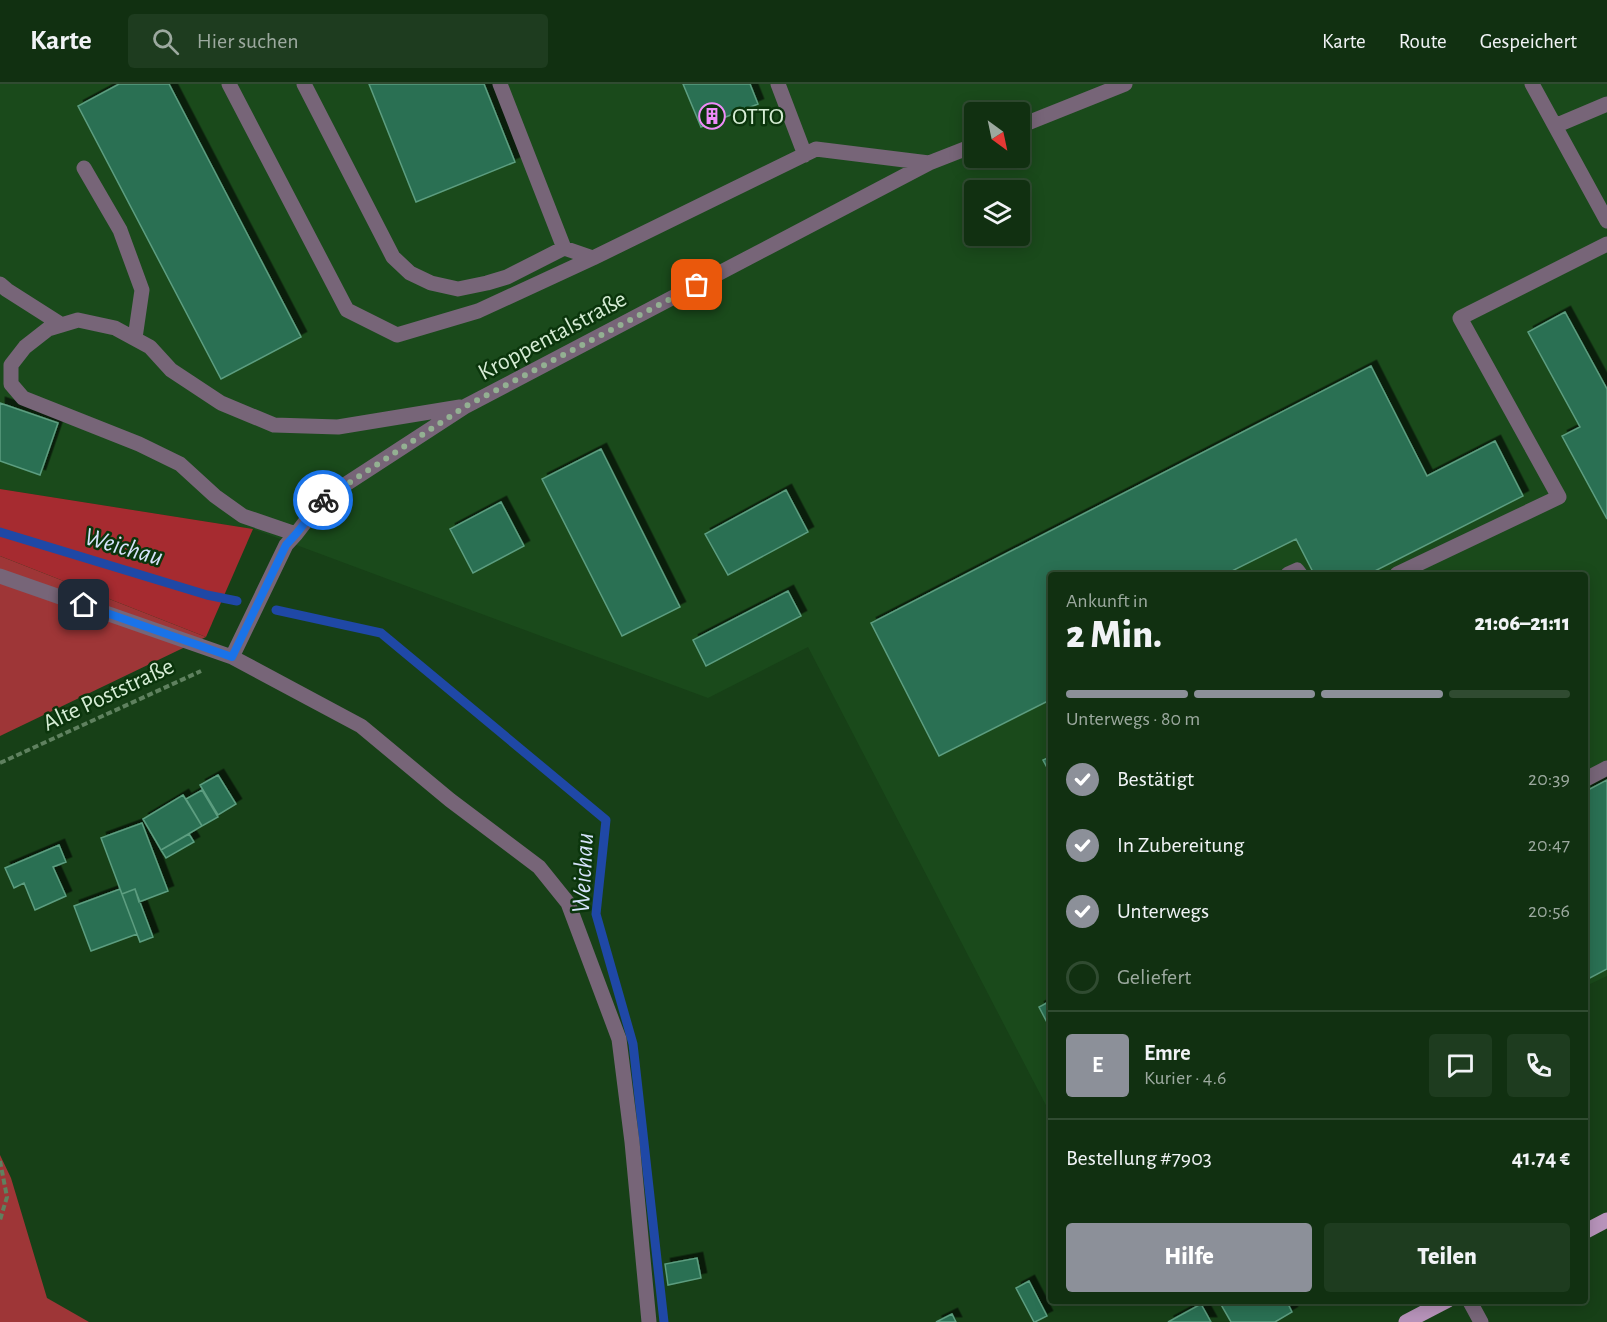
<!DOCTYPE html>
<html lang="de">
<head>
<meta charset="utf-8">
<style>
	body { margin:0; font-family:"Alegreya Sans",sans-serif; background:#1e3c1f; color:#f1f3f6; height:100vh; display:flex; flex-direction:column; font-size:22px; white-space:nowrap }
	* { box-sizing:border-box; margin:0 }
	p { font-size:20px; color:#9ca99f }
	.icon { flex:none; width:33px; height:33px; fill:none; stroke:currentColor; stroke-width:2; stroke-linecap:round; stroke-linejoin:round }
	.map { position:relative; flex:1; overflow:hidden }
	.side { position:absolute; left:1048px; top:488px; width:540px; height:732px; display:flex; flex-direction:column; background:#113011; border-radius:6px; box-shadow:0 3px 15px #0003,0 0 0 2px #304b31 }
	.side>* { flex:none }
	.needle { width:39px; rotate:147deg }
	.fabs { position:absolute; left:964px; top:18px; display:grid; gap:12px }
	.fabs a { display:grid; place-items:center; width:66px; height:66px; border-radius:6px; background:#113011; box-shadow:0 3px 15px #0003,0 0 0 2px #304b31; font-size:30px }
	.pin { position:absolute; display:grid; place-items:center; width:51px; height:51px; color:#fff; margin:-26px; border-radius:12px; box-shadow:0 3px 9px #0006 }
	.courier { position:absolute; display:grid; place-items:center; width:60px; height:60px; margin:-30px; border:4px solid #1a73e8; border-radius:50%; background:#fff; color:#222; box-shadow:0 2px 8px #0007 }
	.overview em { font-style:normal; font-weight:800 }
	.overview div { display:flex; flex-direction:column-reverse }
	.overview { display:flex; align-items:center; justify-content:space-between; height:102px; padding:0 18px }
	h1 { font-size:39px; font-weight:800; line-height:45px }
	.bar { display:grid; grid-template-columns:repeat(4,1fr); gap:9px 6px; align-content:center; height:72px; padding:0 18px }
	.bar i { height:8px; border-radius:4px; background:#304b31 }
	.bar .selected { background:#8c9099 }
	.bar p { grid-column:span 4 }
	.line { display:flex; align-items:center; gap:15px; padding:0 18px; border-top:2px solid #304b31 }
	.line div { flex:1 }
	.round { display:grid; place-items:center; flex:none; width:63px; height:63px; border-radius:6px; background:#1e3c1f }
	ol { padding:0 18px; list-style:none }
	li { display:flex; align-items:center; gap:18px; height:66px }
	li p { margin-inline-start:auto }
	li .icon { padding:6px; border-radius:50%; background:#8c9099; color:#fff; stroke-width:4 }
	li:last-child { color:#9ca99f }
	li i { width:33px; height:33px; border:3px solid #304b31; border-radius:50% }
	.action { display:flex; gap:12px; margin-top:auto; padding:12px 18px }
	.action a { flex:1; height:69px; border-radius:6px; background:#8c9099; color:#fff; font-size:24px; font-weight:800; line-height:69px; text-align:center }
	.action a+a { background:#1e3c1f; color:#f1f3f6 }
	header { display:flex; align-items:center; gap:36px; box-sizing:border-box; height:84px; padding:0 30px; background:#113011; border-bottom:2px solid #304b31 }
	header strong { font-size:28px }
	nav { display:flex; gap:33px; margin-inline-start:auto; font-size:21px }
	.search { width:420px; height:54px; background:#1e3c1f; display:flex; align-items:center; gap:15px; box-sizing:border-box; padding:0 21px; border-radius:6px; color:#9ca99f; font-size:22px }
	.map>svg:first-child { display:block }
	.built { fill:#1a4a1b; fill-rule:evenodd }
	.green { fill:#9e3637 }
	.forest { fill:#a62b30 }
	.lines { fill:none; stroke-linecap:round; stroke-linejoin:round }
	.stream { stroke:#1f48a6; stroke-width:9 }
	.building { fill:#2c6f53; stroke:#5c9e80; stroke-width:1.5; filter:url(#shadow) }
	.path { stroke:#5f815f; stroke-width:4; stroke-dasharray:6 3; stroke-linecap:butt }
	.minor { stroke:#776578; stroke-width:15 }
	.major { stroke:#b793ba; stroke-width:15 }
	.done { stroke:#93b092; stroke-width:6; stroke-dasharray:0 10.8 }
	.route { stroke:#1a73e8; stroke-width:8 }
	.labels { text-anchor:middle; stroke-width:5; stroke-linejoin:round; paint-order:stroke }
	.poi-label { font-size:24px; fill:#d6edd5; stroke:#0b350c; text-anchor:start }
	.street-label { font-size:24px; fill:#d6edd5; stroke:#0b350c }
	.water-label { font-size:26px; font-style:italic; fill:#d6e3fc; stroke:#0b350c }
</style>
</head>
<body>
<header>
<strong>Karte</strong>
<div class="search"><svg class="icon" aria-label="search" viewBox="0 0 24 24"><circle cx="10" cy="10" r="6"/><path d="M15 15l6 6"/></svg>Hier suchen</div>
<nav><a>Karte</a><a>Route</a><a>Gespeichert</a></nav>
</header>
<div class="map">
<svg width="1607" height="1238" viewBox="0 0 1607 1238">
	<defs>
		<filter id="shadow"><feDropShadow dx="5.5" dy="-5.5" stdDeviation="0" flood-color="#0009"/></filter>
	</defs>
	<rect width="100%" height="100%" fill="#174017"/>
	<path class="built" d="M0,0h1607v892l-21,10v-412h-534l-1,541 -243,-468 -100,51 -455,-169 -253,-40zM975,28h45v46h-45zM975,106h45v46h-45z"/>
	<path class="green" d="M0,472l206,81 -206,99z
		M0,1071l11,23 36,120 42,24h-89z"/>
	<path class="forest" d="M0,405l253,40 -47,108 -206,-81z"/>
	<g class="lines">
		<path class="stream" d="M0,448l207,63 30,6
			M276,526l105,23 225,187 -10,94 37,130 31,278"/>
	</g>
	<path class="building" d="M119,0h50l132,253 -80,42 -143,-273z
		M369,0h115l31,78 -99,40z
		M683,0h67l8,20 -57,23z
		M1565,228l42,77v130l-45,-83 18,-9 -52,-95z
		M1371,282l56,110 68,-35 28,55 -154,78h-55l-18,-35 -70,35h-174v125l-113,57 -68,-133z
		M0,319l58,20 -18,52 -40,-14z
		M601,365l79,158 -58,29 -80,-157z
		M786,406l22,42 -80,43 -23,-41z
		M501,418l23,44 -51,27 -23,-44z
		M788,507l13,25 -95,50 -13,-26z
		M1052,672v21l-9,-17z
		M218,691l18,29 -18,11 -18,-30z
		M1607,696v189l-21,11v-189z
		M202,706l16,27 -16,9 -16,-27z
		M183,711l19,31 -41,24 -18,-31z
		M142,739l26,68 -29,11 -4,-13 -13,5 -21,-56z
		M189,750l5,8 -28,16 -5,-8z
		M59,761l7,17 -13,5 13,29 -31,14 -11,-27 -10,5 -9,-20z
		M120,805l17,45 -46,17 -17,-45z
		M135,805l18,48 -13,5 -18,-48z
		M1052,916v32l-13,-25z
		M697,1174l4,20 -33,7 -3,-21z
		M1029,1197l18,35 -12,6h-1l-18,-34z
		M1224,1216h62l6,12 -17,10h-44l-11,-19z
		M1201,1220l10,18h-43z
		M952,1230l4,8h-20z"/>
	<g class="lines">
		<path class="path" d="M0,679l201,-92
			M0,1077l7,36 -7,23"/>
		<path class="minor" d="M229,0l118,226 50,25 81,-24 115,-53 223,-109 113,14
			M304,0l89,173 17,16 21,10 27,6 29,-6 20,-6 57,-29 29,10
			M500,0l64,164
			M778,0l27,71
			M1532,0l75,137
			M1020,42l105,-42
			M1555,42l52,-22
			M84,84l36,62 22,60 -7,48
			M0,200l7,6 55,35
			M296,450l-53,-18 -28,-20 -35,-32 -41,-20 -116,-46 -12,-14v-19l14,-18 23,-18 30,-9 37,8 35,19 21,23 50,33 53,22 64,2 122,-20
			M1288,490l9,-4 3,4
			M1397,490l162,-77 -99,-179 147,-74
			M0,492l232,81 129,69 89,74 89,67 29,36 51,136 13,103 17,180
			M232,573l54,-112 10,-11 27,-35 143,-93 463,-243 46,-18
			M1586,695l21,-11
			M1469,1216l12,22"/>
		<path class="major" d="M1586,1147l21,-11
			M1406,1238l42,-22"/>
	</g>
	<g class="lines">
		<path class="done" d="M323,416l143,-94 231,-121"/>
		<path class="route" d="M84,521l148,52 54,-112 10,-11 27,-34"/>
	</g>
	<defs>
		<g id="building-ring" transform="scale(1.35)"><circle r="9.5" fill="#0b350c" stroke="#ee8cf8" stroke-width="1.5"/><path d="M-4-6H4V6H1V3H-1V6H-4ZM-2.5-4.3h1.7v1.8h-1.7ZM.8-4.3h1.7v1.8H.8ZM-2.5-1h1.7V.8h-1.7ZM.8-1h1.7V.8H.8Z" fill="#ee8cf8"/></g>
	</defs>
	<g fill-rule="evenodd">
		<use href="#building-ring" x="712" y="32"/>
	</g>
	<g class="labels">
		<g class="poi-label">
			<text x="732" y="40">OTTO</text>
		</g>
		<g class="street-label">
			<text transform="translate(552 251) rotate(-28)" y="8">Kroppentalstraße</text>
			<text transform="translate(108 610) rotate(-25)" y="8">Alte Poststraße</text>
		</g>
		<g class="water-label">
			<text transform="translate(124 462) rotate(16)" y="9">Weichau</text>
			<text transform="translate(582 789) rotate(-87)" y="9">Weichau</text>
		</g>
	</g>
</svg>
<div class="fabs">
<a><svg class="needle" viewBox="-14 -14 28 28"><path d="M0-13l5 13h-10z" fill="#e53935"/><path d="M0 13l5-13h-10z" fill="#9ca99f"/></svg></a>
<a><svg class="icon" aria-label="layers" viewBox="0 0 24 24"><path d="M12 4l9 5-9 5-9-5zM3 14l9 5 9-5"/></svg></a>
</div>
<div class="pin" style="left:697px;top:201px;background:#ea580c"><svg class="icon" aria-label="bag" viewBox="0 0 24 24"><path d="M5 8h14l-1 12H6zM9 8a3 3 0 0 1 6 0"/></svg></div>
<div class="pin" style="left:84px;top:521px;background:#1f2937"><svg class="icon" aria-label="home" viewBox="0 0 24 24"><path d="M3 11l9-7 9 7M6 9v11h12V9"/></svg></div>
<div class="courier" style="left:323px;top:416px"><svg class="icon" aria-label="bike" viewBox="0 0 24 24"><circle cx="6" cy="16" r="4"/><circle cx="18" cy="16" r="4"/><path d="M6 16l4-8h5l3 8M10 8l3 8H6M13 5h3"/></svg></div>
<section class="side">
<div class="overview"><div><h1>2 Min.</h1><p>Ankunft in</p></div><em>21:06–21:11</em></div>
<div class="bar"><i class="selected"></i><i class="selected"></i><i class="selected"></i><i></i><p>Unterwegs · 80 m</p></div>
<ol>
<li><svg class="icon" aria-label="check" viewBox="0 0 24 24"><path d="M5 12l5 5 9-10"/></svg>Bestätigt<p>20:39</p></li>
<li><svg class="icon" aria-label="check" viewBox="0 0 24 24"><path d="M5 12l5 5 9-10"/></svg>In Zubereitung<p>20:47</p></li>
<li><svg class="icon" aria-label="check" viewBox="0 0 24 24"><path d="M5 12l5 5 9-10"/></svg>Unterwegs<p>20:56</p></li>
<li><i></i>Geliefert</li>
</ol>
<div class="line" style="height:108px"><b class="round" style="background:#8c9099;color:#fff">E</b><div><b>Emre</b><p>Kurier · 4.6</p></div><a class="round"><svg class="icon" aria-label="chat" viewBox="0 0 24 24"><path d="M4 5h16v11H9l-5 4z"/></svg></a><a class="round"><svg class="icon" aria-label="phone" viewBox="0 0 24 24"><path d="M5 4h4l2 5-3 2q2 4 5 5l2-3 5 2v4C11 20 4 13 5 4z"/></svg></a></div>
<div class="line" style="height:78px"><div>Bestellung #7903</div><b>41.74 €</b></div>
<div class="action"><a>Hilfe</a><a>Teilen</a></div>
</section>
</div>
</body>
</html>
